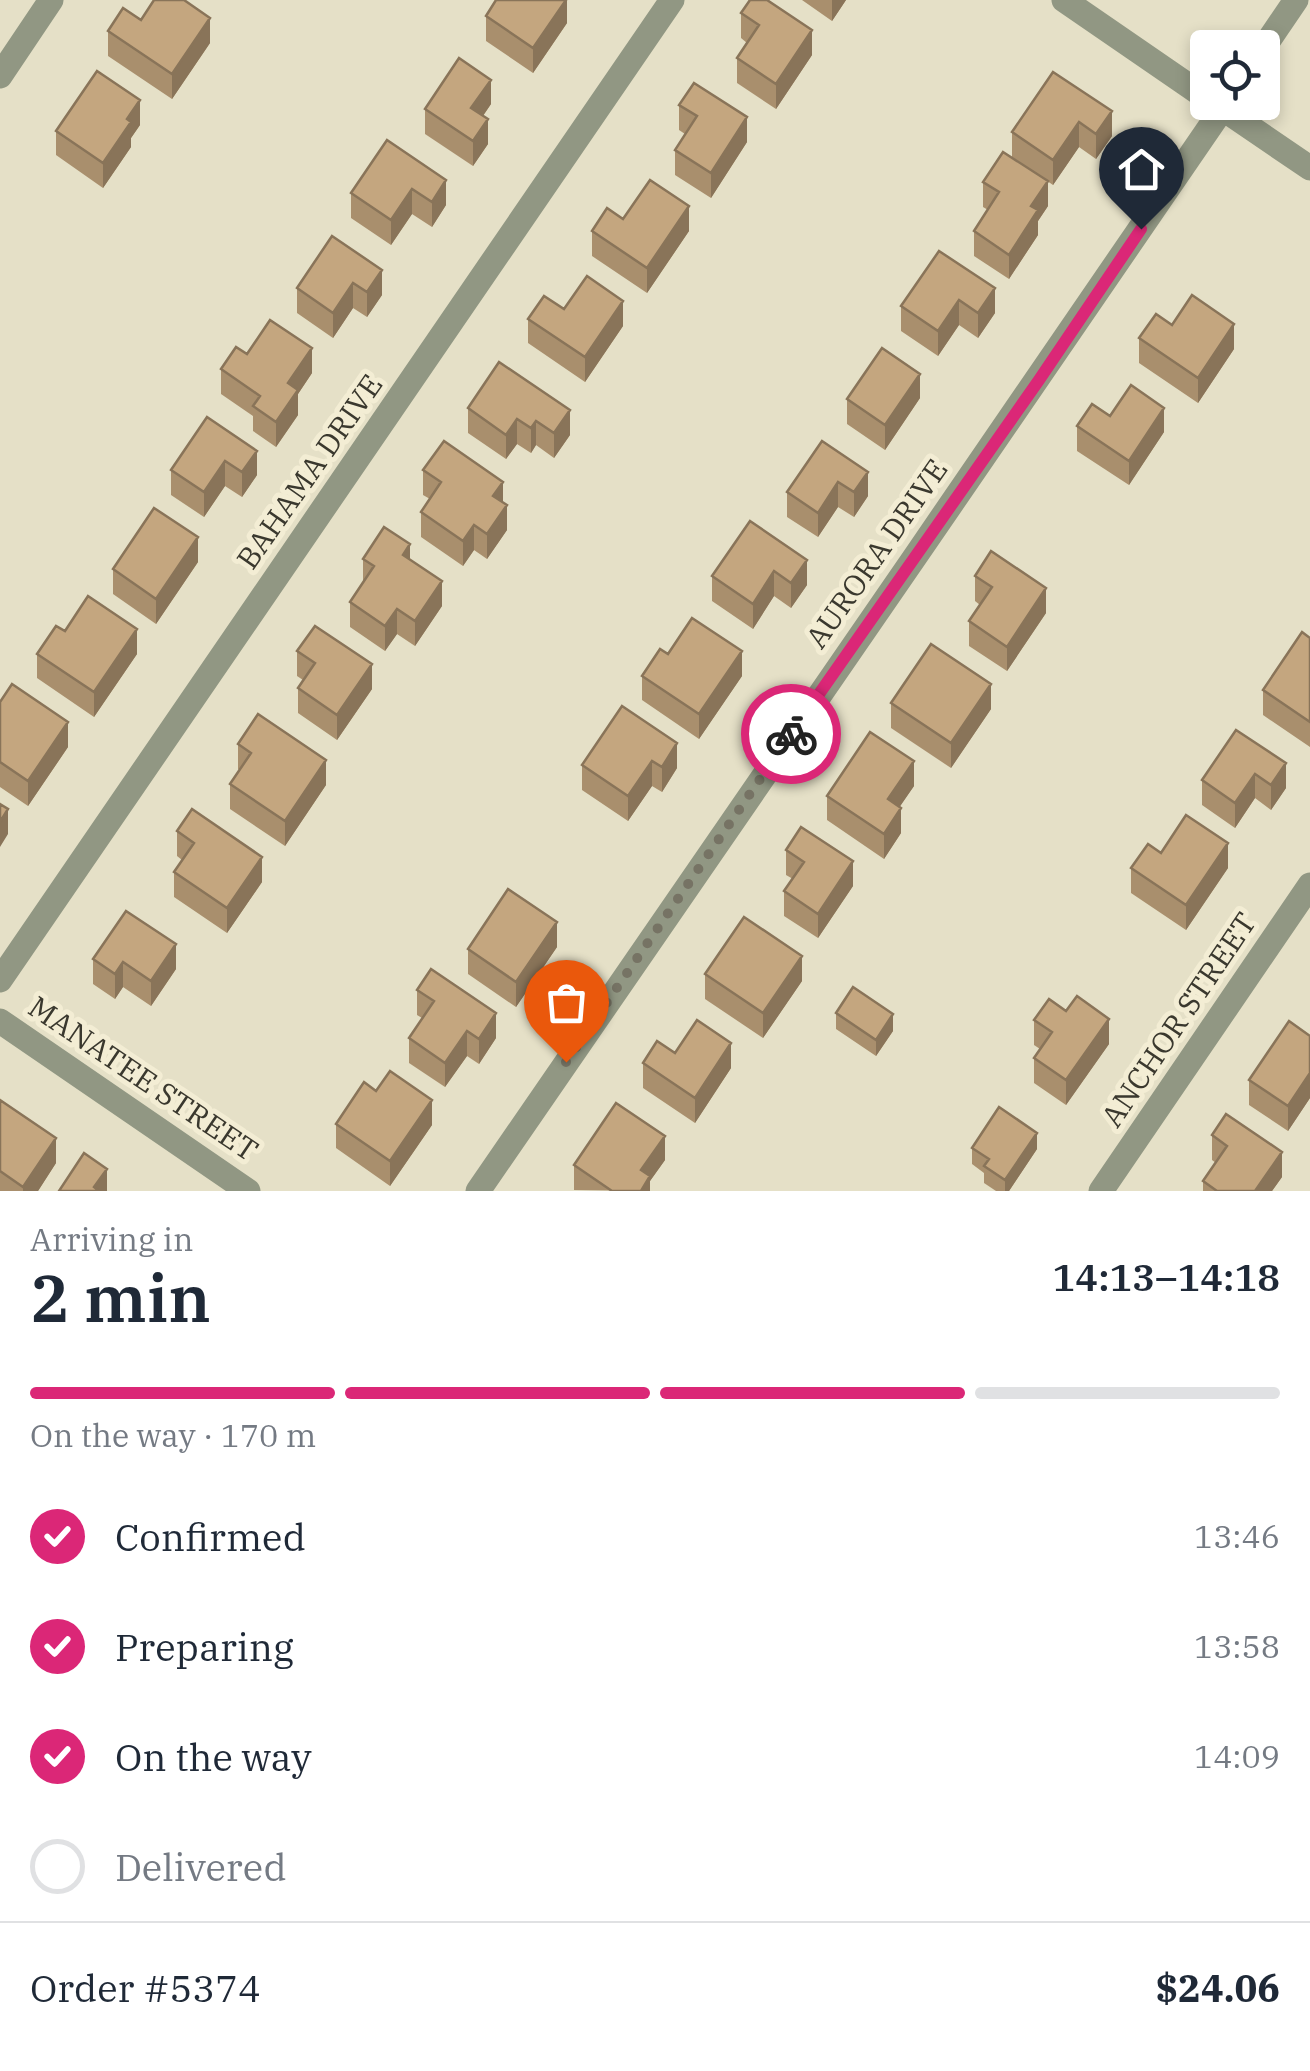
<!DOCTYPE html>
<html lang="en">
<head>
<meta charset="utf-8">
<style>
	body { margin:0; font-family:"IBM Plex Serif",serif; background:#f2f2f3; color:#1f2937; height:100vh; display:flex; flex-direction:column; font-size:38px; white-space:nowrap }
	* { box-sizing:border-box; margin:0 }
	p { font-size:32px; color:#747a83 }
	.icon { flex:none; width:55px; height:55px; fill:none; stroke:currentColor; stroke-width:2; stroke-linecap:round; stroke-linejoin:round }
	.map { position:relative; height:1191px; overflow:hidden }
	.panel { display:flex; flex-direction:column; background:#fff; flex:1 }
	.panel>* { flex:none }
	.tools { position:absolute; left:1190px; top:30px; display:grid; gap:20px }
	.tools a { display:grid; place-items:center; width:90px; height:90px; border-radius:10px; background:#fff; box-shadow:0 5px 15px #0003; font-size:50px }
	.pin { position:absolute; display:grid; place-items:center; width:85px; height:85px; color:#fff; margin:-102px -42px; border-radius:50% 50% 50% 0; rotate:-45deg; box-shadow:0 0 10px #0007 }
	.pin .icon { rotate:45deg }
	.courier { position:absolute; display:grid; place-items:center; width:100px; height:100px; margin:-50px; border:8px solid #db2777; border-radius:50%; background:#fff; color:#222; box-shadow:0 2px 12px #0007 }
	.summary em { font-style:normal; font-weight:600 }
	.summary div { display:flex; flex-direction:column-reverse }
	.summary { display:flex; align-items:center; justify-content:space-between; height:170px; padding:0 30px }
	h1 { font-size:65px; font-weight:600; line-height:75px }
	.bar { display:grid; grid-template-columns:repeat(4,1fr); gap:15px 10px; align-content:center; height:120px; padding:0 30px }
	.bar i { height:12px; border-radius:8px; background:#e0e1e3 }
	.bar .selected { background:#db2777 }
	.bar p { grid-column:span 4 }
	.line { display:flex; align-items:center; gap:25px; padding:0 30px; border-top:2px solid #e0e1e3 }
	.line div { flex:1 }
	ol { padding:0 30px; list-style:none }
	li { display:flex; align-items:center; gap:30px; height:110px }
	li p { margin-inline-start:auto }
	li .icon { padding:10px; border-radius:50%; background:#db2777; color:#fff; stroke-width:4 }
	li:last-child { color:#747a83 }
	li i { width:55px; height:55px; border:5px solid #e0e1e3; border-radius:50% }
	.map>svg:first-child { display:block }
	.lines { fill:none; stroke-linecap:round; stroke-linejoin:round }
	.minor { stroke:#919783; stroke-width:25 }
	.wall { fill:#a98f6d }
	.shaded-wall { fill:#897459 }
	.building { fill:#c4a67f; stroke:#897459; stroke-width:2.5 }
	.done { stroke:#767364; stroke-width:10; stroke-dasharray:0 18 }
	.route { stroke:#db2777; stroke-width:12 }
	.labels { text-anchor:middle; stroke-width:10; stroke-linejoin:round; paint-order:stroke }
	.street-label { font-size:30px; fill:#3a382e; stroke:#f3edd4 }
</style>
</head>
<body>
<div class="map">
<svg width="1310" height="1191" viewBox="0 0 1310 1191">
	<rect width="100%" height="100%" fill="#e5e0c7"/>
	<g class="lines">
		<path class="minor" d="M1064,0l144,99
			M1262,50l34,-50
			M0,76l51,-76
			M1213,102l97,66
			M0,980l672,-980
			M0,1021l248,170
			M478,1191c249,-363 501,-725 749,-1089
			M1101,1191l209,-306"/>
	</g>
	<path class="wall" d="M567,0v23l-34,50 -47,-32v-25z
		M802,0h44l-14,21z
		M741,13l71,42 -36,54 -39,-26v-25l10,-15 -6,-5z
		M141,20l69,23 -38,56 -64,-43v-25z
		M1053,72l59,64 -16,23 -17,-12 -26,38 -41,-28v-25z
		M491,104l-8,12 5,28 -15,22 -48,-32v-25z
		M679,105l68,37 -36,56 -36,-23v-25l10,-16 -6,-4z
		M140,125l-9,13v9l-28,41 -47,-33v-24z
		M387,140l59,65 -14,22 -20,-13 -21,31 -40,-27v-25z
		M983,182l65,24 -10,15v14l-29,44 -35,-23v-25l14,-21 -5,-3z
		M623,219l66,12 -42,62 -55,-37v-25z
		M939,251l56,62 -17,25 -19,-13 -21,31 -37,-25v-25z
		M382,270v25l-15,22 -14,-9 -20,30 -36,-25v-25z
		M564,309l59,17 -38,56 -57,-39v-24z
		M1172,325l62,24 -36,54 -59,-40v-25z
		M247,354l65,19 -14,21v21l-22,32 -23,-16v-15l-32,-22v-25z
		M499,362l71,73 -16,23 -18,-13 -5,8 -14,-9 -11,15 -38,-26v-25z
		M920,398l-35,52 -38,-26v-25z
		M1110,416l54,16 -35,53 -52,-34v-25z
		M207,417l50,58 -15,22 -17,-11 -21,31 -33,-22v-25z
		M822,441l46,55 -14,21 -16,-10 -20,30 -31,-20v-25z
		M423,470l80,32 4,28 -20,29 -13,-9 -11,16 -42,-29v-25l9,-13 -7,-4z
		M363,559l47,1 32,46 -27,40 -18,-12 -12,17 -35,-24v-25l13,-20z
		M807,560v25l-16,23 -17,-12 -21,33 -41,-28v-25z
		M198,562l-42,62 -43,-30v-25z
		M975,576l71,37 -39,58 -38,-25v-25l11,-16 -5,-4z
		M65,631l72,23 -43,63 -57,-39v-24z
		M1310,638v109l-47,-32v-25z
		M297,651l75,38 -35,51 -39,-27v-25l5,-8 -6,-4z
		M668,654l74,22 -43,63 -57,-39v-24z
		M0,702l68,45 -40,59 -28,-19z
		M891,703l100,6 -40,59 -60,-40z
		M622,706l55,62 -15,24 -10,-6 -24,35 -46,-31v-25z
		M1236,730l50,58 -15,22 -16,-12 -20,30 -33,-23v-25z
		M238,744l88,41 -41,61 -55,-37v-25l9,-14 -1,-1z
		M914,786l-15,21 2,26 -17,26 -57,-39v-24z
		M177,831l85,51 -35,51 -53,-36v-25l8,-12 -5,-4z
		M786,850l67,36 -35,52 -34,-22v-25l9,-12 -7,-4z
		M1161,853l67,15 -42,62 -55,-37v-25z
		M557,947l-41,60 -48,-33v-25z
		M93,959l83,10 -25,37 -28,-19 -8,12 -22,-15z
		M705,974l97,7 -39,57 -58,-39z
		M417,990l79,48 -17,26 -12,-8 -22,31 -36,-24v-25l13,-20 -5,-3z
		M836,1013l57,18 -17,25 -40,-27z
		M1034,1020l75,24 -43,61 -32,-22v-25l6,-9 -6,-4z
		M1310,1036v62l-22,33 -39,-26v-25z
		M675,1053l56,15 -36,55 -52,-35v-25z
		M376,1091l56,34 -42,61 -54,-38v-24z
		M0,1100l56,63 -18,28h-38z
		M1212,1135l70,42 -10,14h-69v-10l13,-18 -4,-3z
		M972,1148l65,1 -28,42h-13l-12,-8v-10l-12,-9z
		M665,1160l-15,21v10l-76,-1v-25z"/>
	<path class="shaded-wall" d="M566,0h1v23l-34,50v-25z
		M832,0h14l-14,21z
		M210,18v25l-38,56v-25z
		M812,30v25l-36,54v-25z
		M491,80v24l-20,29v-25z
		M140,100v25l-9,13v9l-28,41v-25l24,-44z
		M1112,111v25l-16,23v-25z
		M747,117v25l-36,56v-25z
		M488,119v25l-15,22v-25z
		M1079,122v25l-26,38v-25z
		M446,180v25l-14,22v-25z
		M1048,181v25l-10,15v14l-29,44v-24l22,-49z
		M412,189v25l-21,31v-25z
		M689,206v25l-42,62v-25z
		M382,270v25l-15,22v-25z
		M353,283v25l-20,30v-25z
		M995,288v25l-17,25v-25z
		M959,300v25l-21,31v-25z
		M623,301v25l-38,56v-25z
		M1234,324v25l-36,54v-25z
		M312,348v25l-14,21v21l-22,32v-25l12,-39z
		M920,374v24l-35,52v-25z
		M1164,408v24l-35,53v-24z
		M570,410v25l-16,23v-25z
		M517,419v25l-11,15v-24z
		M536,421v24l-5,8v-25z
		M257,451v24l-15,22v-25z
		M225,461v25l-21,31v-25z
		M868,472v24l-14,21v-25z
		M503,482v25l-10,-11z
		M838,482v25l-20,30v-24z
		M507,505v25l-20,29v-25z
		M474,525v25l-11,16v-25z
		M198,537v25l-42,62v-25z
		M410,544v25l-7,-14z
		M807,560v25l-16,23v-25z
		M774,571v25l-21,33v-25z
		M442,581v25l-27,40v-25z
		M1046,588v25l-39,58v-24z
		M397,609v25l-12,17v-25z
		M137,629v25l-43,63v-25z
		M742,651v25l-43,63v-25z
		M372,664v25l-35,51v-25z
		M991,684v25l-40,59v-25z
		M68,722v25l-40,59v-25z
		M677,743v25l-15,24v-25z
		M326,760v25l-41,61v-25z
		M652,761v25l-24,35v-25z
		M914,761v25l-26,38v-25z
		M1286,763v25l-15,22v-25z
		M1255,774v24l-20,30v-25z
		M901,808v25l-17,26v-25z
		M8,809v25l-8,13v-25z
		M1228,843v25l-42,62v-25z
		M262,857v25l-35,51v-25z
		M853,861v25l-35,52v-24z
		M557,922v25l-41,60v-25z
		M176,944v25l-25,37v-25z
		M802,956v25l-39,57v-25z
		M123,962v25l-8,12v-25z
		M496,1013v25l-17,26v-25z
		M893,1014v17l-17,25v-16z
		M1109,1019v25l-43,61v-25z
		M467,1031v25l-22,31v-24z
		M731,1043v25l-36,55v-25z
		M1310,1073v25l-22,33v-25z
		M432,1100v25l-42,61v-25z
		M1037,1133v16l-28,42h-4v-11z
		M665,1136v24l-15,21v10h-9v-21z
		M56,1138v25l-18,28h-15v-4z
		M1282,1152v25l-10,14h-17z
		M107,1169v22h-13v-4z"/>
	<path class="building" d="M154,0h30l26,18 -38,56 -64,-43 15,-23 18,12z
		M496,0h70l-33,48 -47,-32z
		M750,0h17l45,30 -36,54 -39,-26 22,-33 -18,-12z
		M459,58l32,22 -20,28 17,11 -15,22 -48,-32z
		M97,71l43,29 -13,19 4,3 -28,41 -47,-32z
		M1053,72l59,39 -16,23 -17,-12 -26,38 -41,-28z
		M694,83l53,34 -36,56 -36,-23 22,-34 -18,-11z
		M387,140l59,40 -14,22 -20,-13 -21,31 -40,-27z
		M1003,152l45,29 -17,25 7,4 -29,45 -35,-24 25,-39 -16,-10z
		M650,180l39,26 -42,62 -55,-37 15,-23 16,11z
		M332,236l50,34 -15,22 -14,-9 -20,30 -36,-25z
		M939,251l56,37 -17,25 -19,-13 -21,31 -37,-25z
		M587,276l36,25 -38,56 -57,-38 16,-23 20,13z
		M1192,295l42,29 -36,54 -59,-40 17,-24 16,11z
		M270,320l42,28 -24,35 10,7 -22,32 -23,-16 7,-10 -39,-27 15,-22 11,7z
		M882,348l38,26 -35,51 -38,-26z
		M499,362l71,48 -16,23 -18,-12 -5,7 -14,-9 -11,16 -38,-27z
		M1131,385l33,23 -35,53 -52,-35 15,-22 18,12z
		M207,417l50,34 -15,21 -17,-11 -21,31 -33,-22z
		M444,441l59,41 -10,14 14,9 -20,29 -13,-9 -11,16 -42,-29 20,-30 -18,-12z
		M822,441l46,31 -14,20 -16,-10 -20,31 -31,-21z
		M154,508l44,29 -42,62 -43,-30z
		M750,521l57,39 -16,23 -17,-12 -21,33 -41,-28z
		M384,527l26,17 -7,11 39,26 -27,40 -18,-12 -12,17 -35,-24 24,-36 -11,-7z
		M991,551l55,37 -39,59 -38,-26 23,-34 -17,-11z
		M88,596l49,33 -43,63 -57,-38 19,-28 9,5z
		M692,618l50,33 -43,63 -57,-38 18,-27 8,5z
		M315,626l57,38 -35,51 -39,-27 17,-25 -18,-12z
		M1302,632l8,6v84l-47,-32z
		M931,644l60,40 -40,59 -60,-40z
		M12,684l56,38 -40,59 -28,-19v-60z
		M622,706l55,37 -15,24 -10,-6 -24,35 -46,-31z
		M258,714l68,46 -41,61 -55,-37 21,-31 -13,-9z
		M1236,730l50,33 -15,22 -16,-11 -20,29 -33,-23z
		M870,732l44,29 -26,38 13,9 -17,26 -57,-38z
		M0,804l8,5 -8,13z
		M192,809l70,48 -35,51 -53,-36 20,-29 -17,-12z
		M1186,815l42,28 -42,62 -55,-37 17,-24 13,9z
		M801,827l52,34 -35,53 -34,-23 20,-29 -18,-12z
		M508,889l49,33 -41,60 -48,-33z
		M126,911l50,33 -25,37 -28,-19 -8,12 -22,-15z
		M744,917l58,39 -39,57 -58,-39z
		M431,969l65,44 -17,26 -12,-8 -22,32 -36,-25 25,-37 -17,-11z
		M853,987l40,27 -17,26 -40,-27z
		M1077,996l32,23 -43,61 -32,-22 18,-26 -18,-12 15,-21 17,12z
		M697,1020l34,23 -36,55 -52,-35 14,-22 18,12z
		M1289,1021l21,15v37l-22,33 -39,-26z
		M390,1071l42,29 -42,61 -54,-37 28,-42 12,9z
		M0,1100l56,38 -33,49 -23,-16z
		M616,1103l49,33 -24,34 9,6 -9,15h-29l-38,-26z
		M999,1107l38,26 -32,47 -21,-14 5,-7 -17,-11z
		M1226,1114l56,38 -27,39h-38l-14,-10 24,-35 -15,-11z
		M84,1153l23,16 -13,18 5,4h-40z"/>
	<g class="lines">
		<path class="done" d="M566,1062l225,-328"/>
		<path class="route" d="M791,734l248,-354 102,-151"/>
	</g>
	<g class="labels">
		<g class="street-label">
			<text transform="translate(310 472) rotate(-55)" y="10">BAHAMA DRIVE</text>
			<text transform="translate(877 554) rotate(-55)" y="10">AURORA DRIVE</text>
			<text transform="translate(1179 1020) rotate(-56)" y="10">ANCHOR STREET</text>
			<text transform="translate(143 1079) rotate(34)" y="10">MANATEE STREET</text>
		</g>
	</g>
</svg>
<div class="tools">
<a><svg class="icon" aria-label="locate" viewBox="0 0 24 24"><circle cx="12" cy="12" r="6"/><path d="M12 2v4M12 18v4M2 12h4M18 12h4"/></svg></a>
</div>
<div class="pin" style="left:566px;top:1062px;background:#ea580c"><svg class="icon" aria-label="bag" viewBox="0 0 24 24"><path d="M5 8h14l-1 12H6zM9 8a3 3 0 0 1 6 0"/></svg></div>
<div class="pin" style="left:1141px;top:229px;background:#1f2937"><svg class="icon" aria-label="home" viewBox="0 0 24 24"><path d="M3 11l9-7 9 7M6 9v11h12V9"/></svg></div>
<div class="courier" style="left:791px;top:734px"><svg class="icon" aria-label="bike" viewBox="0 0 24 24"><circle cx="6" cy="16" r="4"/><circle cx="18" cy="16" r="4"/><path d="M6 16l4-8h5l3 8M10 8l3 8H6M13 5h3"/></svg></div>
</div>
<section class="panel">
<div class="summary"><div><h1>2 min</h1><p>Arriving in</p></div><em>14:13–14:18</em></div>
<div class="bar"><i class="selected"></i><i class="selected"></i><i class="selected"></i><i></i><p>On the way · 170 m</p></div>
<ol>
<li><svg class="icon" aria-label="check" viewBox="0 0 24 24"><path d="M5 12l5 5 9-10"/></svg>Confirmed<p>13:46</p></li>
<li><svg class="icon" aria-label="check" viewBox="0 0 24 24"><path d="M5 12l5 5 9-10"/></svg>Preparing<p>13:58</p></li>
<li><svg class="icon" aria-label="check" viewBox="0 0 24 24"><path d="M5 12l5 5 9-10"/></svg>On the way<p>14:09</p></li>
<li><i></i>Delivered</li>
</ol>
<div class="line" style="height:130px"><div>Order #5374</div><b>$24.06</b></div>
</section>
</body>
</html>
